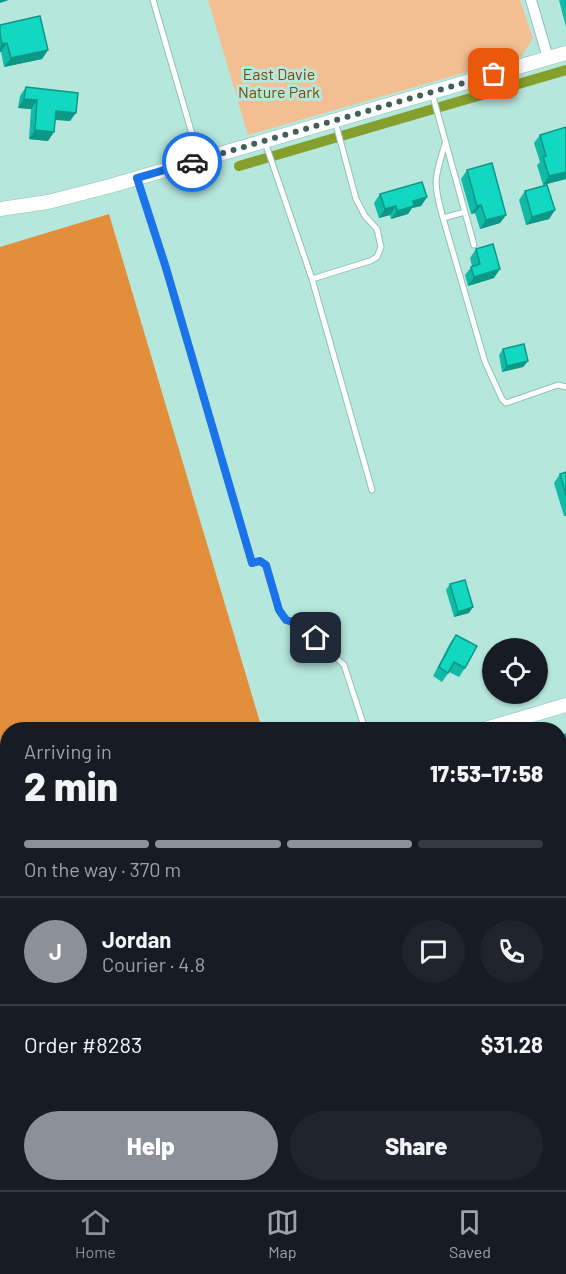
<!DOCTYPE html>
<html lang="en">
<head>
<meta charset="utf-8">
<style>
	body { margin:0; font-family:Barlow,sans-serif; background:#20242c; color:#f1f3f6; height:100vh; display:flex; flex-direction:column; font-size:22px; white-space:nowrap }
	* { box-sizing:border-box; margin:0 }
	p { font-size:20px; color:#9ea1a6 }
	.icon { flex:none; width:33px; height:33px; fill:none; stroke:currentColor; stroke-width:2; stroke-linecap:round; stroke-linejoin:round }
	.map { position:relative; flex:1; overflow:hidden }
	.sheet { position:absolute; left:0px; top:722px; width:567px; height:470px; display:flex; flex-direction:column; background:#171b24; border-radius:24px 24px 0 0; box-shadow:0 2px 4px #0004 }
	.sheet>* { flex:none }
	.buttons { position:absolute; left:482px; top:638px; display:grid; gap:12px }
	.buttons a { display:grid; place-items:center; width:66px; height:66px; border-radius:50%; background:#171b24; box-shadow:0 2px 4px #0004; font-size:30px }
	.pin { position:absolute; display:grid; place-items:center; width:51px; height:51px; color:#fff; margin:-26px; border-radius:12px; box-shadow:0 3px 9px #0006 }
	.courier { position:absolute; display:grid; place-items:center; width:60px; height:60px; margin:-30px; border:4px solid #1a73e8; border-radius:50%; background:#fff; color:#222; box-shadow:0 2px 8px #0007 }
	.overview em { font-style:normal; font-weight:800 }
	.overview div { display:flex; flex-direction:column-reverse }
	.overview { display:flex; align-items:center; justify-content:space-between; height:102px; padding:0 24px }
	h1 { font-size:39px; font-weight:800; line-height:45px }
	.bar { display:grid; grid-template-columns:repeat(4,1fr); gap:9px 6px; align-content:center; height:72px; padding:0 24px }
	.bar i { height:8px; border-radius:4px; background:#363941 }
	.bar .active { background:#8c9099 }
	.bar p { grid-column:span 4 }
	.line { display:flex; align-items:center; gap:15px; padding:0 24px; border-top:2px solid #363941 }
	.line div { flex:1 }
	.round { display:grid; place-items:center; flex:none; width:63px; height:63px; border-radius:32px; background:#20242c }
	.primary-button { display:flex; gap:12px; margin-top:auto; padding:12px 24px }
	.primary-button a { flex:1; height:69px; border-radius:36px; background:#8c9099; color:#fff; font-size:24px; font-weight:800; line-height:69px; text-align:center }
	.primary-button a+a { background:#20242c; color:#f1f3f6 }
	.tab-bar { display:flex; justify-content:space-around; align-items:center; height:84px; border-top:2px solid #363941; background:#171b24; font-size:16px; color:#9ea1a6 }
	.tab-bar a { display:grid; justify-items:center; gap:3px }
	.tab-bar .active { color:#8c9099 }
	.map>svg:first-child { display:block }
	.green { fill:#f3be91 }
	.forest { fill:#e38e3b }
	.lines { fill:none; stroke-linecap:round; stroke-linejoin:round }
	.canal { stroke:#859f2d; stroke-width:10 }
	.lane-casing { stroke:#90c0b7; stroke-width:7 }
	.street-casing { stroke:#90c0b7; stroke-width:12 }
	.secondary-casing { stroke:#90c0b7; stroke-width:15 }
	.lane { stroke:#fff; stroke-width:5 }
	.street { stroke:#fff; stroke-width:10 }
	.secondary { stroke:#fff; stroke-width:14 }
	.wall { fill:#10baa6 }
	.shaded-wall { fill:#0d9787 }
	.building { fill:#13d8c1; stroke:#0d9787; stroke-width:1.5 }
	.done { stroke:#425f5a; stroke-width:6; stroke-dasharray:0 10.8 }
	.route { stroke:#1a73e8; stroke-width:8 }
	.labels { text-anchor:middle; stroke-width:6; stroke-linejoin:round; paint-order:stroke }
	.park-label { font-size:16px; fill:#804909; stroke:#b6e7dd }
</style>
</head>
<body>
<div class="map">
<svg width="566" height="1190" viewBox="0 0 566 1190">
	<rect width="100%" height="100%" fill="#b6e7dd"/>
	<path class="green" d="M208,0h312l13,38 -11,18 -274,79z"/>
	<path class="forest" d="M109,214l153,515h-254l-1,130 -7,3v-615z"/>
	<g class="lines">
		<path class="canal" d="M239,166l327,-96"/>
		<g class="lane-casing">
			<path id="lane" d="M153,0l46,158
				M432,93l42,152
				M265,142l47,137 60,211
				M445,144c-11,35 -12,39 -2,74l22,-6
				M137,179l29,89 86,295 8,-2 6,4 13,45 7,10 16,5 42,40 21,64
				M443,218l42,144 17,37 4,4 52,-18 8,2
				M312,279l58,-18 7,-4 4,-10 -4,-18 -12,-13 -9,-17 -21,-78
				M560,1070l6,-2
				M560,1122l6,-2
				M560,1136l6,21
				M183,1184l2,6
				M452,1184l2,6
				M508,1184l2,6
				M154,1190l7,-6"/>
		</g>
		<g class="street-casing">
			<path id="street" d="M531,0l17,58
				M560,911l1,3"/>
		</g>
		<g class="secondary-casing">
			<path id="secondary" d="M0,209l48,-7 62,-16 456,-133
				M485,729l81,-24
				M0,874l8,-3"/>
		</g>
		<use href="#lane" class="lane"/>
		<use href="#street" class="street"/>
		<use href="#secondary" class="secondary"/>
	</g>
	<path class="wall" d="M559,0h7v27z
		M0,25l48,25 -6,9 -38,8 -3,-15h-1z
		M26,87l44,34 -15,-1 -7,21 -19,-2 2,-30 -13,-1 2,-12z
		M540,135l26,44 -23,6 -6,-20 3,-3 -6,-19z
		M467,170l39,45 -6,8 -20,6 -5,-16 -4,1 -10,-35z
		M525,191l30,19 -6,9 -23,6 -7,-25z
		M380,194l47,3 -6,9 -9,2 -4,6 -17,5 -1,-4 -11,3 -5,-15z
		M476,249l18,29 -26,8 -3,-11 7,-9 -2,-8z
		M503,349l25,12 -5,6 -21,5 -3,-17z
		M566,472v44h-2l-10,-33 6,-9z
		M450,584l19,29 -15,4 -8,-27z
		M456,635l9,33 -6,9 -10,-5 -7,10 -9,-6 17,-33z
		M205,1184h25l2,6h-31z"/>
	<path class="shaded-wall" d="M0,0h9l-9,3z
		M7,43l-6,9h-1v-5l2,-3z
		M48,50l-6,9 -38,8 7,-9z
		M24,99l13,1 -6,9 -13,-1z
		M56,111l20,2 -6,8 -20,-2z
		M35,130l19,2 -6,9 -19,-2z
		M566,172v7l-23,6 6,-9z
		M427,197l-6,9 -9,2 -4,6 -17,5 6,-8 16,-10z
		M481,205l-6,8 -4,1 6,-8z
		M396,206l-6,9 -11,3 6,-9z
		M555,210l-6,9 -23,6 6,-8z
		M506,215l-6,8 -20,6 6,-9z
		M500,269l-6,9 -26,8 6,-9z
		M528,361l-5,6 -21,5 5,-6z
		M473,607l-4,6 -15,4 4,-5z
		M566,800v2l-2,3 -4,2v-5z"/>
	<path class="building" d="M40,16l8,34 -37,8 -4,-15 -5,1 -2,-10v-9z
		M26,87l52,6 -2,20 -20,-2 -2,21 -19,-2 2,-30 -13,-1z
		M566,127v45l-17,4 -6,-19 3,-1 -6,-21z
		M492,163l14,52 -20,5 -5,-15 -4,1 -10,-36z
		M422,182l5,15 -14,4 1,5 -17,5 -1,-5 -11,3 -5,-15z
		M547,185l8,25 -23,7 -7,-26z
		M493,244l7,25 -26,8 -3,-10 9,-3 -4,-15z
		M524,344l4,17 -21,5 -4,-17z
		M566,472v23l-6,-21z
		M465,580l8,27 -15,5 -8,-28z
		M456,635l21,11 -12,22 -11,-6 -6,11 -9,-6z
		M566,734v66l-6,2v-66z
		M207,1184h23l2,6h-23z"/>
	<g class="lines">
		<path class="done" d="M192,162l302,-88"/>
		<path class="route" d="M192,162l-55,16 29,90 86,295 8,-2 6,4 13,45 7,10 16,5 14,13"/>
	</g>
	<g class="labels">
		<g class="park-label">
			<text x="279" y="80">East Davie<tspan x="279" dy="18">Nature Park</tspan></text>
		</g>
	</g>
</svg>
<div class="buttons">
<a><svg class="icon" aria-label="locate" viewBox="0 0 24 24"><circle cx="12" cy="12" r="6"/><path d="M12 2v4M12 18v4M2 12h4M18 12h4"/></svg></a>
</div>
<div class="pin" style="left:494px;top:74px;background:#ea580c"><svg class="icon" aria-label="bag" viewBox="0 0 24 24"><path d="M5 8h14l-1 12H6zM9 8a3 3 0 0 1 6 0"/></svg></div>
<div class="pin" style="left:316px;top:638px;background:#1f2937"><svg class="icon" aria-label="home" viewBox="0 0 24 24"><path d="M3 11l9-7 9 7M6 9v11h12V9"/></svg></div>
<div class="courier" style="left:192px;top:162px"><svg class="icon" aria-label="car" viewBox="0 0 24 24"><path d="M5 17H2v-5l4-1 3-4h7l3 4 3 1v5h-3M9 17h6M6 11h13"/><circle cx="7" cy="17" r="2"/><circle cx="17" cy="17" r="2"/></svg></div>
<section class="sheet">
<div class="overview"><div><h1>2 min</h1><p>Arriving in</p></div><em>17:53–17:58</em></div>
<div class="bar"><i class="active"></i><i class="active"></i><i class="active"></i><i></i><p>On the way · 370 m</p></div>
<div class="line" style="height:108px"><b class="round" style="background:#8c9099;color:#fff">J</b><div><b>Jordan</b><p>Courier · 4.8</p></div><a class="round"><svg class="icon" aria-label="chat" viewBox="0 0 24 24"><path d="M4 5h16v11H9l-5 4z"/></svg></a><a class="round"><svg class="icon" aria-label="phone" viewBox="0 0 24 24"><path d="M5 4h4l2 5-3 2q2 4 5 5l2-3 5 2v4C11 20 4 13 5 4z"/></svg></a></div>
<div class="line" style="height:78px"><div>Order #8283</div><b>$31.28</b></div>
<div class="primary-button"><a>Help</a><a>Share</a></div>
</section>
</div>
<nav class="tab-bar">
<a class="active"><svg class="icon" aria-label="home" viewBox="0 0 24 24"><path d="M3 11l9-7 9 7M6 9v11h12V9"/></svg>Home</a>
<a><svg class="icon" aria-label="map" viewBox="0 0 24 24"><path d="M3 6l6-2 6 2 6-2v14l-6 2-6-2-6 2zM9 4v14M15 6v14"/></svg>Map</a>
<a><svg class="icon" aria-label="saved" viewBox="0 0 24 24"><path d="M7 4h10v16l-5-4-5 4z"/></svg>Saved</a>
</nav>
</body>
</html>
